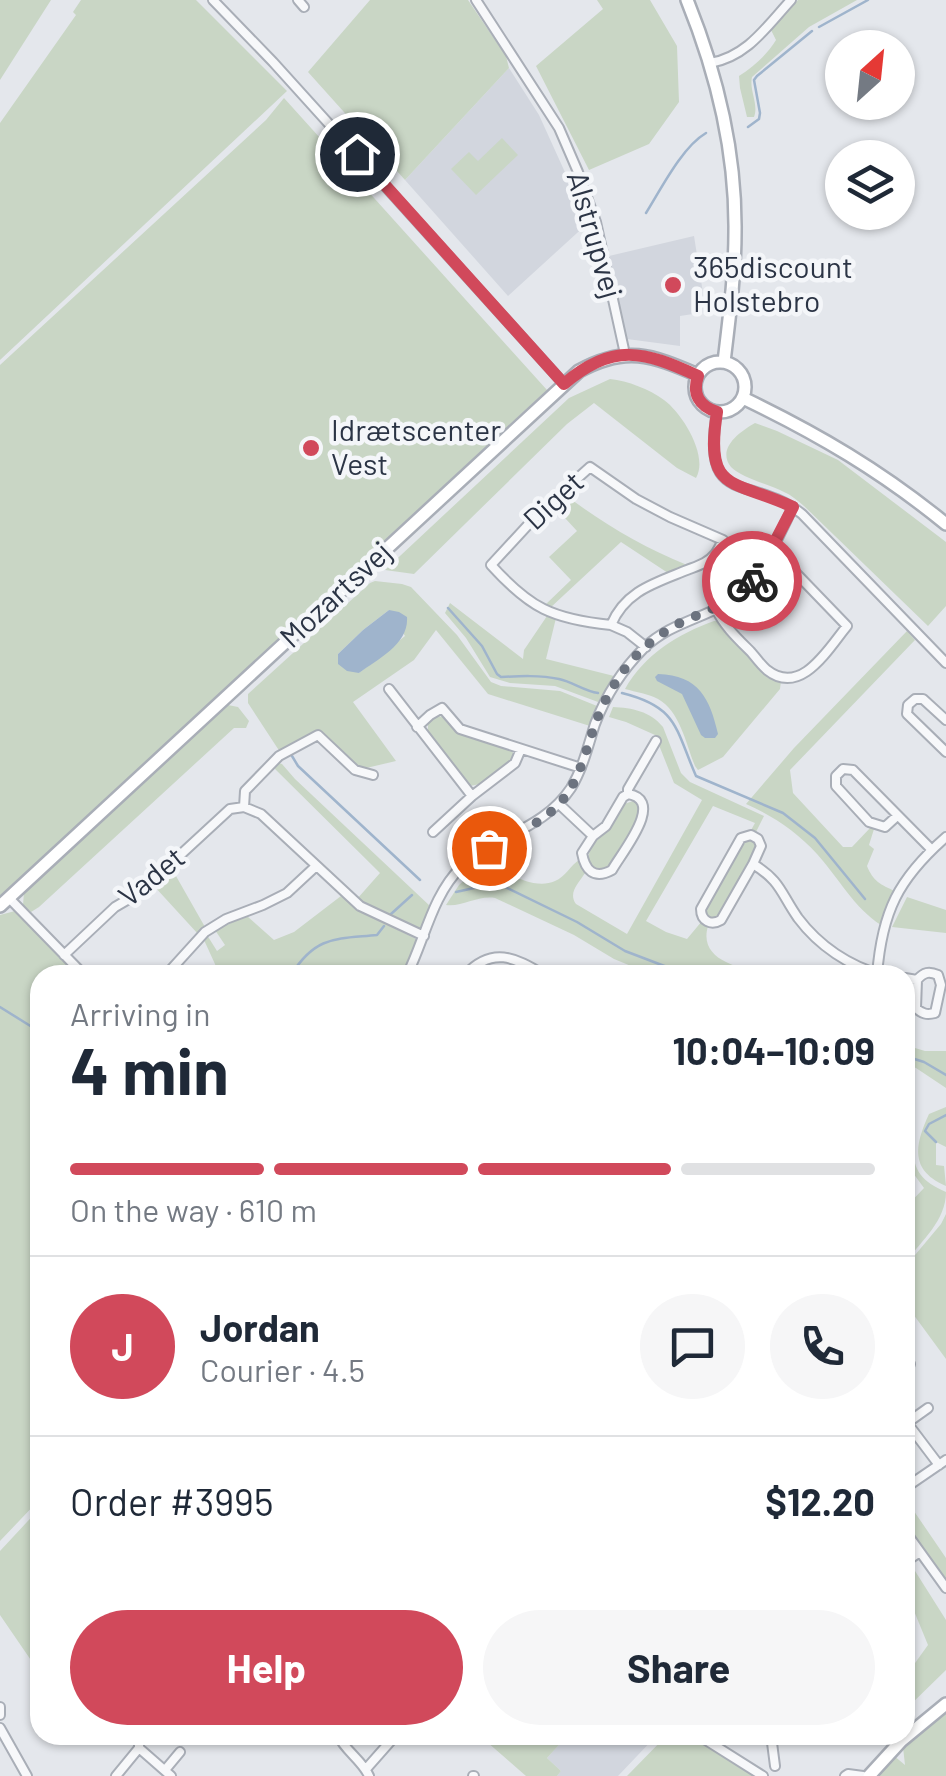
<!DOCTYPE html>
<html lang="en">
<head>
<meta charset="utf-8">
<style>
	body { margin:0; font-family:Barlow,sans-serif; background:#f6f6f7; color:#1f2937; height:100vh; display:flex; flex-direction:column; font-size:38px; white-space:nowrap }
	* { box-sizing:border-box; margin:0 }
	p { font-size:32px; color:#747a83 }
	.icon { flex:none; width:55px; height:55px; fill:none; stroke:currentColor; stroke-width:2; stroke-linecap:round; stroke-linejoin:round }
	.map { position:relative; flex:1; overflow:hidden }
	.side { position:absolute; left:30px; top:965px; width:885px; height:780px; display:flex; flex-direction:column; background:#fff; border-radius:30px; box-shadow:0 2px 8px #0004 }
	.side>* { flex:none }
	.needle { width:65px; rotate:27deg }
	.fabs { position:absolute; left:825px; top:30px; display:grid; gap:20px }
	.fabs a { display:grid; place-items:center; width:90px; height:90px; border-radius:50%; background:#fff; box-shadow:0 2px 8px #0004; font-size:50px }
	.pin { position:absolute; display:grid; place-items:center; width:85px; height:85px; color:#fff; margin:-42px; border:5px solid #fff; border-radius:50%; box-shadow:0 2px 10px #0007 }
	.courier { position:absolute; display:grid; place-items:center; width:100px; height:100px; margin:-50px; border:8px solid #d1495b; border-radius:50%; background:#fff; color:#222; box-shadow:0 2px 12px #0007 }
	.head em { font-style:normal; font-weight:700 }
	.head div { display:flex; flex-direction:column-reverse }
	.head { display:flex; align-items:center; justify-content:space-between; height:170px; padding:0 40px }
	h1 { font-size:65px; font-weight:700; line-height:75px }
	.bar { display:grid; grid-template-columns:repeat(4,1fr); gap:15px 10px; align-content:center; height:120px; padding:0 40px }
	.bar i { height:12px; border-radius:8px; background:#e0e1e3 }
	.bar .on { background:#d1495b }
	.bar p { grid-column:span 4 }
	.line { display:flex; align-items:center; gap:25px; padding:0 40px; border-top:2px solid #e0e1e3 }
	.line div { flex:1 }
	.round { display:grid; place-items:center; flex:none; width:105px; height:105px; border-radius:52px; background:#f6f6f7 }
	.action { display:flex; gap:20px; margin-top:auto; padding:20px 40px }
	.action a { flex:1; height:115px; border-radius:60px; background:#d1495b; color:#fff; font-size:40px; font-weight:700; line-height:115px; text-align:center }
	.action a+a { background:#f6f6f7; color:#1f2937 }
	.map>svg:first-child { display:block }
	.built { fill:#d2d6de }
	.green { fill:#c9d6c5; fill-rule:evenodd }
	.water { fill:#9fb4cc }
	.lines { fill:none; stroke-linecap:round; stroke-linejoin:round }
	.stream { stroke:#9fb4cc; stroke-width:2.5 }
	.street-casing { stroke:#a9aeb7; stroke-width:12 }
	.secondary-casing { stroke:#a9aeb7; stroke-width:16 }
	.street { stroke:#f7f8fa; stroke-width:8 }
	.secondary { stroke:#fff; stroke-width:11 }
	.done { stroke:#6c737f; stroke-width:10; stroke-dasharray:0 18 }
	.route { stroke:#d1495b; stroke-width:12 }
	.poi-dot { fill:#d1495b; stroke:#f4f6f9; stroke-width:4 }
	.labels { text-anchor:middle; stroke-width:9; stroke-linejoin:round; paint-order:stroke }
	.street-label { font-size:30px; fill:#2b3445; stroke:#f4f6f9 }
	.poi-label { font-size:30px; fill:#2b3445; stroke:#f4f6f9; text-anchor:start }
</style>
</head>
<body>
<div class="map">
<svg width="946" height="1776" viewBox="0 0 946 1776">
	<rect width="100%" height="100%" fill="#e4e7ec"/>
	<path class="built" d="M509,68l30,47 49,108 -80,73 -103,-116z
		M694,236l12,76 -26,4v30l-53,-7 -18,-83z
		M568,1735h89l-39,41h-61l4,-5 -14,-13z"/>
	<path class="green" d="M0,0h51l-51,80z
		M81,0h115l91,91 -287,269v-237l76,-108 -3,-3z
		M370,0h98l38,56 3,12 -104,112 -97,-108z
		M597,0h53l27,46 2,56 -30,42 -60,26 -53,-104 67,-57z
		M798,0h59l-48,27 -57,50c-3,14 7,27 2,40h-7l-7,-29 -1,-12c15,-10 28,-21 37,-36l-5,-10z
		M284,98l263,292 -547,507v-532l266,-245z
		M502,138l16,17 -42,40 -25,-26 18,-17 9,9z
		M610,379c18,2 39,10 54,21 18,13 45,56 32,78l-19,-10 -83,-65 -27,21 -153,150 -29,-4 184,-172z
		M755,423l22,8 61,29 108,82v64l-18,20 -124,-120c-7,-6 -13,-11 -20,-14 -14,-7 -44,-15 -53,-25 -15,-19 10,-36 24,-44z
		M565,495c38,28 77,52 122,70l-19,8 -47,-31 -71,66 -5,-3 26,-25 -22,-23 28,-26 -24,-26z
		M375,581l27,3 9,3 46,48 34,47 10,4 59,5 37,15 -7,20 -102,-32 -52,-64 -22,30 -61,42 43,59 -34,8 -7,-4 -36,-35 -39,22 -32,-49v-9l122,-111zM389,610l16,26 -46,37 -21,-19 25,-24z
		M450,603l73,56 1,-9 23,-34 9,2 -10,41 68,17 -16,26 -43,-16 -45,-3 -20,-6 -24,-39 -21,-25z
		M714,621h3l51,57 13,3 -1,8 -57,68 -25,13 -3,-4c-9,-22 -15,-55 -37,-67 -9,-5 -22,-7 -33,-10 20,-35 53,-55 89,-68z
		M907,631l8,9 -125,130 3,23 50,54h9l19,-20 3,2 -5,16 5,4 -7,17c6,15 14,19 28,25l-14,34c-27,-17 -43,-48 -64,-71 -21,-23 -44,-38 -71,-50l48,-56z
		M228,705l10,2 11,14 -3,7h-12l-195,179 -8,5 -8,-7 1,-13z
		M613,707c19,1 37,4 50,20l18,46 9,9 74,34 -9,18 -5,-2 5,-9 -42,-17 -67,115 20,11 21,7 15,-18 6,5c-10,34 30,41 56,49h-111l-39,-16 -40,-24 -79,-37c-17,-3 -32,9 -49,7l13,-20 27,-24c19,10 47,30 69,20 10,-4 16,-16 24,-21l6,13c-7,11 -17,20 -9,31l51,30 75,-134 -28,-17 -19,-48 -29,-13 -17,-5z
		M435,716l11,1 11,14 52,17 5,6 -2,5 -32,25 -10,2 -42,-54v-9z
		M279,763l3,1 13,15 135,127 -6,20 -6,3 -5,-1 -56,-29 23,-26 -106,-105z
		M633,801l6,2 4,10 -32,56 -17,2 -7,-10 4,-14 17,-19 16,-24z
		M749,838l6,2 4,7 -41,72h-8l-5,-4 -1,-7 38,-65z
		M172,869l33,58 -7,7 -44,-48z
		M341,896l14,12 61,31v7l-13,29h-34l1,-4 -43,1 -1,3h-58l-26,-5 2,5h-24l-16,-35 3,-5 10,16 8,-6 -10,-15 32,-14 27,24 20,-8z
		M907,897l39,13v23l-54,-6z
		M15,911l63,64h-38v524l-40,42v-626z
		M905,1045l20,6h21v37l-30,-20 -11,-4z
		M946,1107v40l-10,-5v23l8,1 2,20c-37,-16 -31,-41 -17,-72z
		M913,1142c-1,28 8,39 33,50 0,28 -24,49 -41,70v-54l19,-20 -19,-26v-19z
		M946,1214v145l-41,-56v-36l36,-43z
		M905,1498l41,60v23l-41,-57z
		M40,1508v160l-3,1 -37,-54v-64z
		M910,1563l36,57v50l-41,40v-33l23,-32 -23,-56v-22z
		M946,1713v63h-70l17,-21 12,10 -2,-18z
		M479,1735h89l-21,23 14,13 -4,5h-31z
		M667,1735h23l65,41h-128z"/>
	<path class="water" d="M389,610l10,2 8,5c2,27 -29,42 -48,56l-12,-2 -9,-7v-10l25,-24z
		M658,674c41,1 52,25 60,60l-3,4h-10l-4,-3 -19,-41 -25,-13 -2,-4z"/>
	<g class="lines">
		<path class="stream" d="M819,27l49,-27
			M748,127l11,-8 1,-6 -6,-33 3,-4 55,-45
			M646,213c15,-24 36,-66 60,-80
			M448,608l34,38 15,28 4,3c19,-1 39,-2 58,2 14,3 25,12 39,14
			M622,693c56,14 53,35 74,83l87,37 32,25 50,61
			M292,756l6,10 122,114
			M456,892l36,-8 9,1 76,37 48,29 63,24
			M391,914l21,-19
			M291,975c25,-40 46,-36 86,-40l7,-9
			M0,1007l40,25
			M905,1056l19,6 22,13
			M936,1142l-11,-11 4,-7 17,-9"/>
		<g class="street-casing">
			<path id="street" d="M213,0l60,62 291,322
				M298,0l6,7
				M476,0l83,128 19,44 18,50 29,132
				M710,63c37,-6 57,-37 81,-63
				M717,412c-17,98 34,61 85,102l144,149
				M716,609c8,17 22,30 35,43 5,6 10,13 16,18 34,27 61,-21 80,-44l-55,-57
				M611,625c-59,-6 -81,-17 -120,-60l48,-52 51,-46 46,32 34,18 53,23c-1,2 -7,13 -8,14 -7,9 -18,12 -28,16 -32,13 -62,21 -76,55l16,7 19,15
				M389,689l83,107
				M946,720l-23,-21h-8l-7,6 -1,9 39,38
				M417,727l13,-12 12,-7 18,21 121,39
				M628,794v-5l28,-48
				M559,804l34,32 13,-10 17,-29 5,-3c38,6 -6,58 -16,76 -18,10 -27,0 -30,-17l11,-17
				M244,807l1,-16 34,-35 39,-21 37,35 18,5
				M897,816l-12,11 -16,-5 -33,-36v-10l7,-7 10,1 79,80
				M433,832l39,-36 43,-33 6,-14
				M753,864l-32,56c-10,6 -20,1 -20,-11l40,-71 10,-3 7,4 3,7 -8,18c28,17 28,30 45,54 21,28 51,48 84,57
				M9,898l75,77
				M64,955l51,-48 24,-14 91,-84 14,-2 17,7 99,92 64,30
				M166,975l39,-43 21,-13 37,-14 24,-12 28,-26
				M407,975c18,-36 25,-79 54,-108 35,-32 82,-37 110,-79 12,-20 17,-42 24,-64 11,-29 28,-55 49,-76 24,-23 53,-28 80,-43 35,-20 52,-63 69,-98
				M465,975c27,-29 50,-18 79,0
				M877,975c5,-63 21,-96 69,-138
				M905,978l12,2c7,-8 12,-9 21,-5l3,10 -6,28c-8,2 -13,1 -19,-5l1,-28
				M905,1368l5,-4
				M905,1420l34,45
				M907,1423l21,-15
				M905,1488l41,-28
				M905,1531l41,57
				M905,1562l15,-10
				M0,1707v8
				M0,1728l27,48
				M338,1735c7,16 24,25 31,41
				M698,1735l65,41
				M771,1735l4,31
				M139,1748l32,28
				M366,1769l30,-34
				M165,1770l15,-18
				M116,1776l23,-28v-8l4,-5
				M473,1776h1
				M845,1776l3,-2 15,2"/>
		</g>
		<g class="secondary-casing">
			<path id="secondary" d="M687,0c30,74 49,152 48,232 0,44 -6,87 -11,130
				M695 387a25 25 0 1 1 50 0a25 25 0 1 1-50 0Z
				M743,398c75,36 138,73 203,126
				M0,906l579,-535c47,-26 72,-16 119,4
				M869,1776l32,-35 45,-37"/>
		</g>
		<use href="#street" class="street"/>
		<use href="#secondary" class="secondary"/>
	</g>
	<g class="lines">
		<path class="done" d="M489,848c25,-13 52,-24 71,-45 21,-24 26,-55 37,-84 7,-18 18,-37 30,-53 15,-18 32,-32 53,-43 29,-14 49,-17 72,-42"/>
		<path class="route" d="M357,154l207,230c49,-42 80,-33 134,-8 -6,18 1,30 19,36 -13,82 16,67 76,95l-27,52 -14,22"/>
	</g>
	<g class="poi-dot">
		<circle cx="673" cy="285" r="10"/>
		<circle cx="311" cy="448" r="10"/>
	</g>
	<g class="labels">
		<g class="street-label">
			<text transform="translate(594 235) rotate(74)" y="10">Alstrupvej</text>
			<text transform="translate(554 501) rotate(-43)" y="10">Diget</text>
			<text transform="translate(336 595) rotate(-43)" y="10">Mozartsvej</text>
			<text transform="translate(152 877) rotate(-39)" y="10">Vadet</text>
		</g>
		<g class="poi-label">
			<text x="693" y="278">365discount<tspan x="693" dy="34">Holstebro</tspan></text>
			<text x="331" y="441">Idrætscenter<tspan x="331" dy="34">Vest</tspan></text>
		</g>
	</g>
</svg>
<div class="fabs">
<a><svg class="needle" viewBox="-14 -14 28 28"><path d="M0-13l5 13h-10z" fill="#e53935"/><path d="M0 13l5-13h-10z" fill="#747a83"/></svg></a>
<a><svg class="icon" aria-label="layers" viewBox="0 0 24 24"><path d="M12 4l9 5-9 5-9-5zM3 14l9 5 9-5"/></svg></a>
</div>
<div class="pin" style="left:489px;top:848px;background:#ea580c"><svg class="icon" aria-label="bag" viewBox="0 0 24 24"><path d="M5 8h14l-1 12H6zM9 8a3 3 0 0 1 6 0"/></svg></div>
<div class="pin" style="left:357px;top:154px;background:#1f2937"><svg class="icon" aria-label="home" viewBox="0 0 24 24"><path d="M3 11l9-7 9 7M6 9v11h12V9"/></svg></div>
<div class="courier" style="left:752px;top:581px"><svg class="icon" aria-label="bike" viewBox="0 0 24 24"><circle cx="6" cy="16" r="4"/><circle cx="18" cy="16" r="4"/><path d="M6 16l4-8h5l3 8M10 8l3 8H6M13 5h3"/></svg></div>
<section class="side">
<div class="head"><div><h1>4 min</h1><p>Arriving in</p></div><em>10:04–10:09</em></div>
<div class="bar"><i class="on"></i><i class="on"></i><i class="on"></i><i></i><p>On the way · 610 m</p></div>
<div class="line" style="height:180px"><b class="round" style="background:#d1495b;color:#fff">J</b><div><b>Jordan</b><p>Courier · 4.5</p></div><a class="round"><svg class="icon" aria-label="chat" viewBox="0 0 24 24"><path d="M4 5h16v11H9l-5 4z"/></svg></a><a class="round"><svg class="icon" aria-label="phone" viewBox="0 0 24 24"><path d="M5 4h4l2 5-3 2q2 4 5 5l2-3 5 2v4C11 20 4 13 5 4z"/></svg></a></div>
<div class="line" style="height:130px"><div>Order #3995</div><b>$12.20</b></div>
<div class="action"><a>Help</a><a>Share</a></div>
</section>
</div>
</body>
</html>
